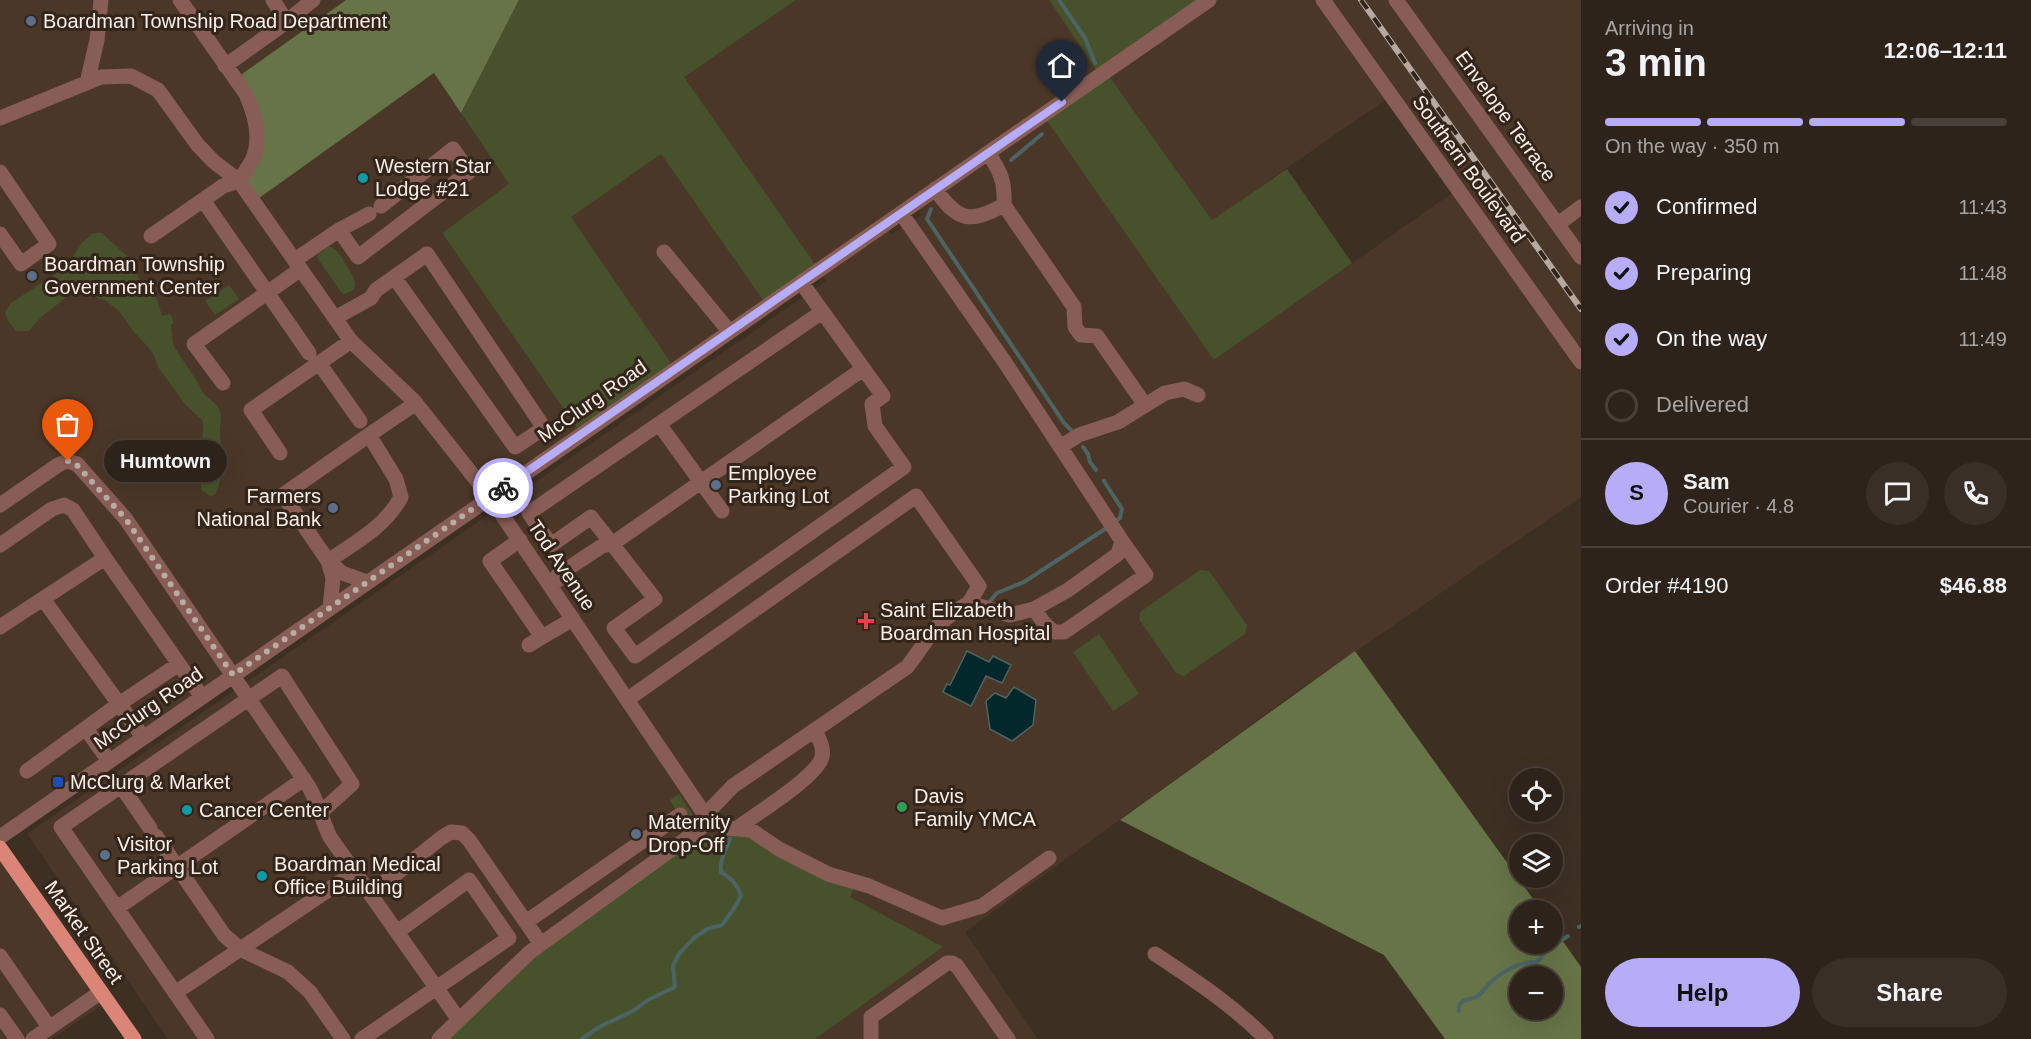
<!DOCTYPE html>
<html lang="en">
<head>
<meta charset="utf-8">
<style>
	body { margin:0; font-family:Arial,sans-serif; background:#3a2f27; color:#f1f3f6; height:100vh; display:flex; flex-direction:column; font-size:22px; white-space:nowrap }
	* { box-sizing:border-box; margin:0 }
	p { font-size:20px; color:#a7a4a2 }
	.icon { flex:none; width:33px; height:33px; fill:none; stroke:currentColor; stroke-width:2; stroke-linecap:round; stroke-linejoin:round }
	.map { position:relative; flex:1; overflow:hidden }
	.panel { display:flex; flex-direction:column; background:#2e231a; width:450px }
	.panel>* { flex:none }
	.fabs { position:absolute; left:1509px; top:768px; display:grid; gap:12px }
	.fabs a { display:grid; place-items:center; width:54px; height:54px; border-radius:50%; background:#2e231a; box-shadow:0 6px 24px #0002,0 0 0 2px #494039; font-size:30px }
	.pin { position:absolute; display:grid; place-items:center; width:51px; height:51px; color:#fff; margin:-62px -26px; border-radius:50% 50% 50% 0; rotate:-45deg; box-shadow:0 0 6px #0007 }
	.pin .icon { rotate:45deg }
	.courier { position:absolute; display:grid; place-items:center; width:60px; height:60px; margin:-30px; border:4px solid #b6acf8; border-radius:50%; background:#fff; color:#222; box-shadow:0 2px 8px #0007 }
	.bubble { position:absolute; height:42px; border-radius:21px; background:#2e231a; box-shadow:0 6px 24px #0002,0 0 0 2px #494039; font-size:20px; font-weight:800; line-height:42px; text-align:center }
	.headline em { font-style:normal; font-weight:800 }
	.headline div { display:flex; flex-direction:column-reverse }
	.headline { display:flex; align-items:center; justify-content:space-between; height:102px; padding:0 24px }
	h1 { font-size:39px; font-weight:800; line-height:45px }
	.bar { display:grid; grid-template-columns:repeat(4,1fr); gap:9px 6px; align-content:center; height:72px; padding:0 24px }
	.bar i { height:8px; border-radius:4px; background:#494039 }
	.bar .active { background:#b6acf8 }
	.bar p { grid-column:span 4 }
	.line { display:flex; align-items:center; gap:15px; padding:0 24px; border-top:2px solid #494039 }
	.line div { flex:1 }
	.round { display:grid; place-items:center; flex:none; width:63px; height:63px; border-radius:32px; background:#3a2f27 }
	ol { padding:0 24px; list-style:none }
	li { display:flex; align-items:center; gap:18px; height:66px }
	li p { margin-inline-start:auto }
	li .icon { padding:6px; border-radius:50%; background:#b6acf8; color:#111; stroke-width:4 }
	li:last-child { color:#a7a4a2 }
	li i { width:33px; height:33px; border:3px solid #494039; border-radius:50% }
	.cta { display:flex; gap:12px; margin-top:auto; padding:12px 24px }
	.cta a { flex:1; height:69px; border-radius:36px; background:#b6acf8; color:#111; font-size:24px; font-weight:800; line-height:69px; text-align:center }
	.cta a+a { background:#3a2f27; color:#f1f3f6 }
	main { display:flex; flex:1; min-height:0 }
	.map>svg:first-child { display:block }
	.built { fill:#4b3727; fill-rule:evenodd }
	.green { fill:#47522d }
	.forest { fill:#677447; fill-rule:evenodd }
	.water { fill:#02282b; stroke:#4c6464; stroke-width:1.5 }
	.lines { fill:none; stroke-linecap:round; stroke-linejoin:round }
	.stream { stroke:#4c6464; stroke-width:4 }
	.minor { stroke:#885d56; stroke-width:15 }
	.major { stroke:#db8578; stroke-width:15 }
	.rail-casing { stroke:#b5a9a0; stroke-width:6 }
	.rail { stroke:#33251a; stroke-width:4; stroke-dasharray:11; stroke-linecap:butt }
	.done { stroke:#b8aca3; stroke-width:6; stroke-dasharray:0 10.8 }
	.route { stroke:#b6acf8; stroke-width:8 }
	.service-dot { fill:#5c6f8a; stroke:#33251a; stroke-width:2 }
	.culture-dot { fill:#0f9aa8; stroke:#33251a; stroke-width:2 }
	.health-dot { fill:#e0444e; stroke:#33251a; stroke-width:2 }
	.transit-dot { fill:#1a4fb4; stroke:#33251a; stroke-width:2 }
	.leisure-dot { fill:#2e9e5b; stroke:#33251a; stroke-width:2 }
	.labels { text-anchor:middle; stroke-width:6; stroke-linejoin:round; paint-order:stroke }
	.poi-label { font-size:20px; fill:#f9efe8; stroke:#33251a; text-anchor:start }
	.street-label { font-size:20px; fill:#f9efe8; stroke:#33251a }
</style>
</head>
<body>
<main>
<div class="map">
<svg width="1581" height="1039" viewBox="0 0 1581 1039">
	<rect width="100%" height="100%" fill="#3e2f23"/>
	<path class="built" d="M0,0h346l-111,79 17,28 3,93 180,-127 75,111 -68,49 139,201 -581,403z
		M796,0h785v497l-282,193 -334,242 73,107h-870l-141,-205 799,-553 -143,-204zM1106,72l106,148 179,-124 67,93 -244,171zM915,204l7,11 -30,19 -6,-11z
		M661,154l106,152 -92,63 -105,-152z
		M0,848l108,153 -56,38h-52z"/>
	<path class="green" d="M519,0h277l-112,77 135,193 -52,36 -106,-152 -90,63 104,152 -94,65 -139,-201 67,-49 -48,-71z
		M1049,0h160l-103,72 106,148 75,-51 65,94 -138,97 -171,-245 57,-40z
		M93,233h9l27,25 12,25 8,11 8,5 5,17 8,-2 4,8 -3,3 2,20 27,41c2,11 16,14 20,25 2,7 0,12 0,19 1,23 5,44 -5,65l-5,1 -9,-6 2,-69 -18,-17 -27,-37 -4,-12 -7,-9 -13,-14 -15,-21 -14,-11 -32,-9c-14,14 -32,23 -44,40h-13l-8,-10 -3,-9 6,-9 54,-35 17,-25z
		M329,246c10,4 13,13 19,22 7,10 13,22 -4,26l-3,-2 -23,-33 -1,-4z
		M229,285l10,14 -24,16 -10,-14z
		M1200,570l9,1 38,54 -2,9 -61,42 -8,-3 -37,-54 1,-7z
		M1099,634l40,60 -26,17 -40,-59z
		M679,794l16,25 -7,10 -18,-29z
		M716,834h30l108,54 -4,9 93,50 -128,92h-366l52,-51 59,-52 141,-99z"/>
	<path class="forest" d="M346,0h173l-58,113 -27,-40 -179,128 -16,-20 17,-34 -21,-68z
		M1355,651l186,259h-21v34h32l1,-17 28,40v72h-136l-61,-84 -264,-135zM1520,976h32v34h-32z"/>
	<path class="water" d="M967,651l22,11 4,-6 18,9 -9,18 -16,-7 -15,30 -28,-14 4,-8 3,1z
		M1014,687l22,13 -3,25 -21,16 -22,-12 -4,-28 9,-8 11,5z"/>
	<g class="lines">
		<path class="stream" d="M1059,0l26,38 10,25
			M1011,160l31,-26
			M931,209l-4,10 137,204 7,7
			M1083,447l5,7 2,8 6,8
			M1104,481l18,28 -2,9 -6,4
			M990,601l7,-8 27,-11 84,-55
			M1579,927l2,-1
			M1459,1011c0,-15 10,-9 19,-15 5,-3 8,-10 13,-14 13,-12 28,-20 46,-20l11,-13 20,-13
			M582,1039l17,-12 34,-16 15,-11 27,-13 -2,-21 6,-12 15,-16 13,-9 15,-4 15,-21 4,-9c-5,-12 -10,-17 -20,-23 -2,-8 5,-25 9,-33"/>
		<path class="minor" d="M180,0l66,94c8,18 15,42 8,62 -3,8 -10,17 -15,25l112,160 63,60 76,96 215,318 -4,13 -171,124 -91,87
			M1323,0l258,362
			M1396,0l185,257
			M281,26l32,-26
			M225,66l56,-40 2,-10 -10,-16
			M87,83l10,-43 4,-40
			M0,118l101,-41 30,-1 27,14 39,54 16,17 26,20
			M988,153c13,19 17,29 16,52
			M0,172l49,72 -28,20 -21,-30
			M239,181l-16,5 -20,14 106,153
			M935,189c23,32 34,35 69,16l70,102 1,20 6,8 16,1 48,69
			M901,213l103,148 118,180 -4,13 -50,36 -34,19 -24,6 -41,-12c-13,8 -28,17 -37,30 -9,11 -16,23 -25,34l-174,119 -28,29 20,13 26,2 28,19 49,25 41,12 73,32 40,-12 67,-48
			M1558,224l23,-17
			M339,230l30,-16
			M151,236l52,-36
			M664,252l65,79
			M295,260l44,-30 19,27 111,-85 -16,-23 -72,57
			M801,282l82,114 -11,8 3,22 29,41 -269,189 -21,-28 41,-29 -64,-82 -40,28 -22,-32 293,-201
			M335,318l36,-20 5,-8 51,-36 117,174 -29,19 -121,-170
			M319,363l41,58
			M223,383l-29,-39 107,-75
			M659,424l63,87
			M1060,447l19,-12 39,-13 47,-29 19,-4 14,6
			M280,453l-29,-43 100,-69
			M0,505l58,-40 9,-4 10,3 48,54 184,269c9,16 13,33 21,50l129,183
			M520,540l-30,21 52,76 31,-18
			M0,545l52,-36 12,-4 9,5 32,48 -105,69
			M105,558l97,139
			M328,561c27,-18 58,-35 73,-64l-5,-18 -27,-44 47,-32
			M328,561l5,17 -3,30
			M558,580v-5l44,-29 10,-2 251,-175
			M367,582l-25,-9 -14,-12 -45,-66 86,-60
			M43,599l100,138
			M1034,609l10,14 10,9h10l82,-57 -24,-34
			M529,645l13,-8
			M628,699l288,-203 63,90 -10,17
			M86,729l23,32
			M27,771l92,-67 60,-40
			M121,786l29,42
			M736,829c18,-14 81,-52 86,-72 2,-10 -3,-18 -7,-26
			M156,836l68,99 16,14 48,23 22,20 33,47
			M0,837l1209,-837
			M369,892l27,-18 45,-36 10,-6 11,1 7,7 72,104
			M117,908l187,-129
			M526,922l154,-107
			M1155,954c39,26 78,51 111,85
			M0,956l49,71
			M175,993l180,-121
			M0,1015l17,24
			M33,1039l68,-47
			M207,1039l-146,-212 221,-151 70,108 -32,29
			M362,1039l147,-101 -40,-58 -72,52
			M871,1039v-22l76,-54h5l5,3 51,73"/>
		<path class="major" d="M0,848l134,191"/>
		<g class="rail-casing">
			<path id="rail" d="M1361,0l220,309"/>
		</g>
		<use href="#rail" class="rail"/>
	</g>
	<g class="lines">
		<path class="done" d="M68,461l8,3 49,54 108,157 270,-187"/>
		<path class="route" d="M503,488l559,-386"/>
	</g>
	<g class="service-dot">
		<circle cx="31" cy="21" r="6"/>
		<circle cx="32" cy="276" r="6"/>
		<circle cx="716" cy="485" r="6"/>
		<circle cx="333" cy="508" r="6"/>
		<circle cx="636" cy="834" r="6"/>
		<circle cx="105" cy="855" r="6"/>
	</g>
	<g class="culture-dot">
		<circle cx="363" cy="178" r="6"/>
		<circle cx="187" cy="810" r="6"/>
		<circle cx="262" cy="876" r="6"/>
	</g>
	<path class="health-dot" d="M863 612h6v6h6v6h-6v6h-6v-6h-6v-6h6z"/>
	<rect class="transit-dot" x="52" y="776" width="12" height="12" rx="3"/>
	<circle class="leisure-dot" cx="902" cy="807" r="6"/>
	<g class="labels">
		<g class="poi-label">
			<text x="43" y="28">Boardman Township Road Department</text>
			<text x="375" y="173">Western Star<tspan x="375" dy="23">Lodge #21</tspan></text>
			<text x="44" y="271">Boardman Township<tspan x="44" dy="23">Government Center</tspan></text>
			<text x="728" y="480">Employee<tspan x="728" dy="23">Parking Lot</tspan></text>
			<text x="321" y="503" text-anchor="end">Farmers<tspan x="321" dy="23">National Bank</tspan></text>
			<text x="880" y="617">Saint Elizabeth<tspan x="880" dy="23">Boardman Hospital</tspan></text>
			<text x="70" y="789">McClurg &amp; Market</text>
			<text x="914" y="803">Davis<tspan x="914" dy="23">Family YMCA</tspan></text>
			<text x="199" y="817">Cancer Center</text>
			<text x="648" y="829">Maternity<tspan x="648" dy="23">Drop-Off</tspan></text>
			<text x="117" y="851">Visitor<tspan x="117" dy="23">Parking Lot</tspan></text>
			<text x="274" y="871">Boardman Medical<tspan x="274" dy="23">Office Building</tspan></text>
		</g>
		<g class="street-label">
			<text transform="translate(1506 116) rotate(54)" y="7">Envelope Terrace</text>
			<text transform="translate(1469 169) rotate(54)" y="7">Southern Boulevard</text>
			<text transform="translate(592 401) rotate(-35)" y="7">McClurg Road</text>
			<text transform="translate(562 565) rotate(56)" y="7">Tod Avenue</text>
			<text transform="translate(148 708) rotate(-35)" y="7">McClurg Road</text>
			<text transform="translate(84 932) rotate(55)" y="7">Market Street</text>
		</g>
	</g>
</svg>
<div class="fabs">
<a><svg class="icon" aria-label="locate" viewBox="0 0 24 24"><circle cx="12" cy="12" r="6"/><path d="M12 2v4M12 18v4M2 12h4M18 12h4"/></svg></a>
<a><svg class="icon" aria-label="layers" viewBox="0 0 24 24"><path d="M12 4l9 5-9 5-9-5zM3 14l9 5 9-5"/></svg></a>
<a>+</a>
<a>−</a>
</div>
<div class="pin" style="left:68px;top:461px;background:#ea580c"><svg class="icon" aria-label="bag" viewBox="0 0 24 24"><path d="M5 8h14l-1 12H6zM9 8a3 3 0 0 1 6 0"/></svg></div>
<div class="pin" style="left:1062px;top:102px;background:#1f2937"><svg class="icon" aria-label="home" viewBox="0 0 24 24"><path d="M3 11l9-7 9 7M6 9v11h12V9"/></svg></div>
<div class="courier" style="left:503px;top:488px"><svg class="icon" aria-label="bike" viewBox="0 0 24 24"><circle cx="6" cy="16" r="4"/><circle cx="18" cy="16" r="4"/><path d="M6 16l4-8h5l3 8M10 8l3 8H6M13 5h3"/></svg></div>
<div class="bubble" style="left:104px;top:440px;width:123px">Humtown</div>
</div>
<section class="panel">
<div class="headline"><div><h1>3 min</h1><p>Arriving in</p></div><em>12:06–12:11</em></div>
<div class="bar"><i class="active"></i><i class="active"></i><i class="active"></i><i></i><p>On the way · 350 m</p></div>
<ol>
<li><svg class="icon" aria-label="check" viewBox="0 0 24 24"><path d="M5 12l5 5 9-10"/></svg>Confirmed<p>11:43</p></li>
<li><svg class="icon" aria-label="check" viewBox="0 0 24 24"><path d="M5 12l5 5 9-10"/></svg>Preparing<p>11:48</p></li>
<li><svg class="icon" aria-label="check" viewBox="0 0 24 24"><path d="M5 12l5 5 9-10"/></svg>On the way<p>11:49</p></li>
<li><i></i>Delivered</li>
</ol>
<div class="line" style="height:108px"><b class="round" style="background:#b6acf8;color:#111">S</b><div><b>Sam</b><p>Courier · 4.8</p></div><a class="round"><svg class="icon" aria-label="chat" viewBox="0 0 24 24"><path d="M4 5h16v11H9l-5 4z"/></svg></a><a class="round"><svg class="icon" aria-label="phone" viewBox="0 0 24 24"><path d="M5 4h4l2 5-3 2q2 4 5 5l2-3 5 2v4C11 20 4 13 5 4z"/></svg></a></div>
<div class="line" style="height:78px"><div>Order #4190</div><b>$46.88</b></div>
<div class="cta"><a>Help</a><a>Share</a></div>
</section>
</main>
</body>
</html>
